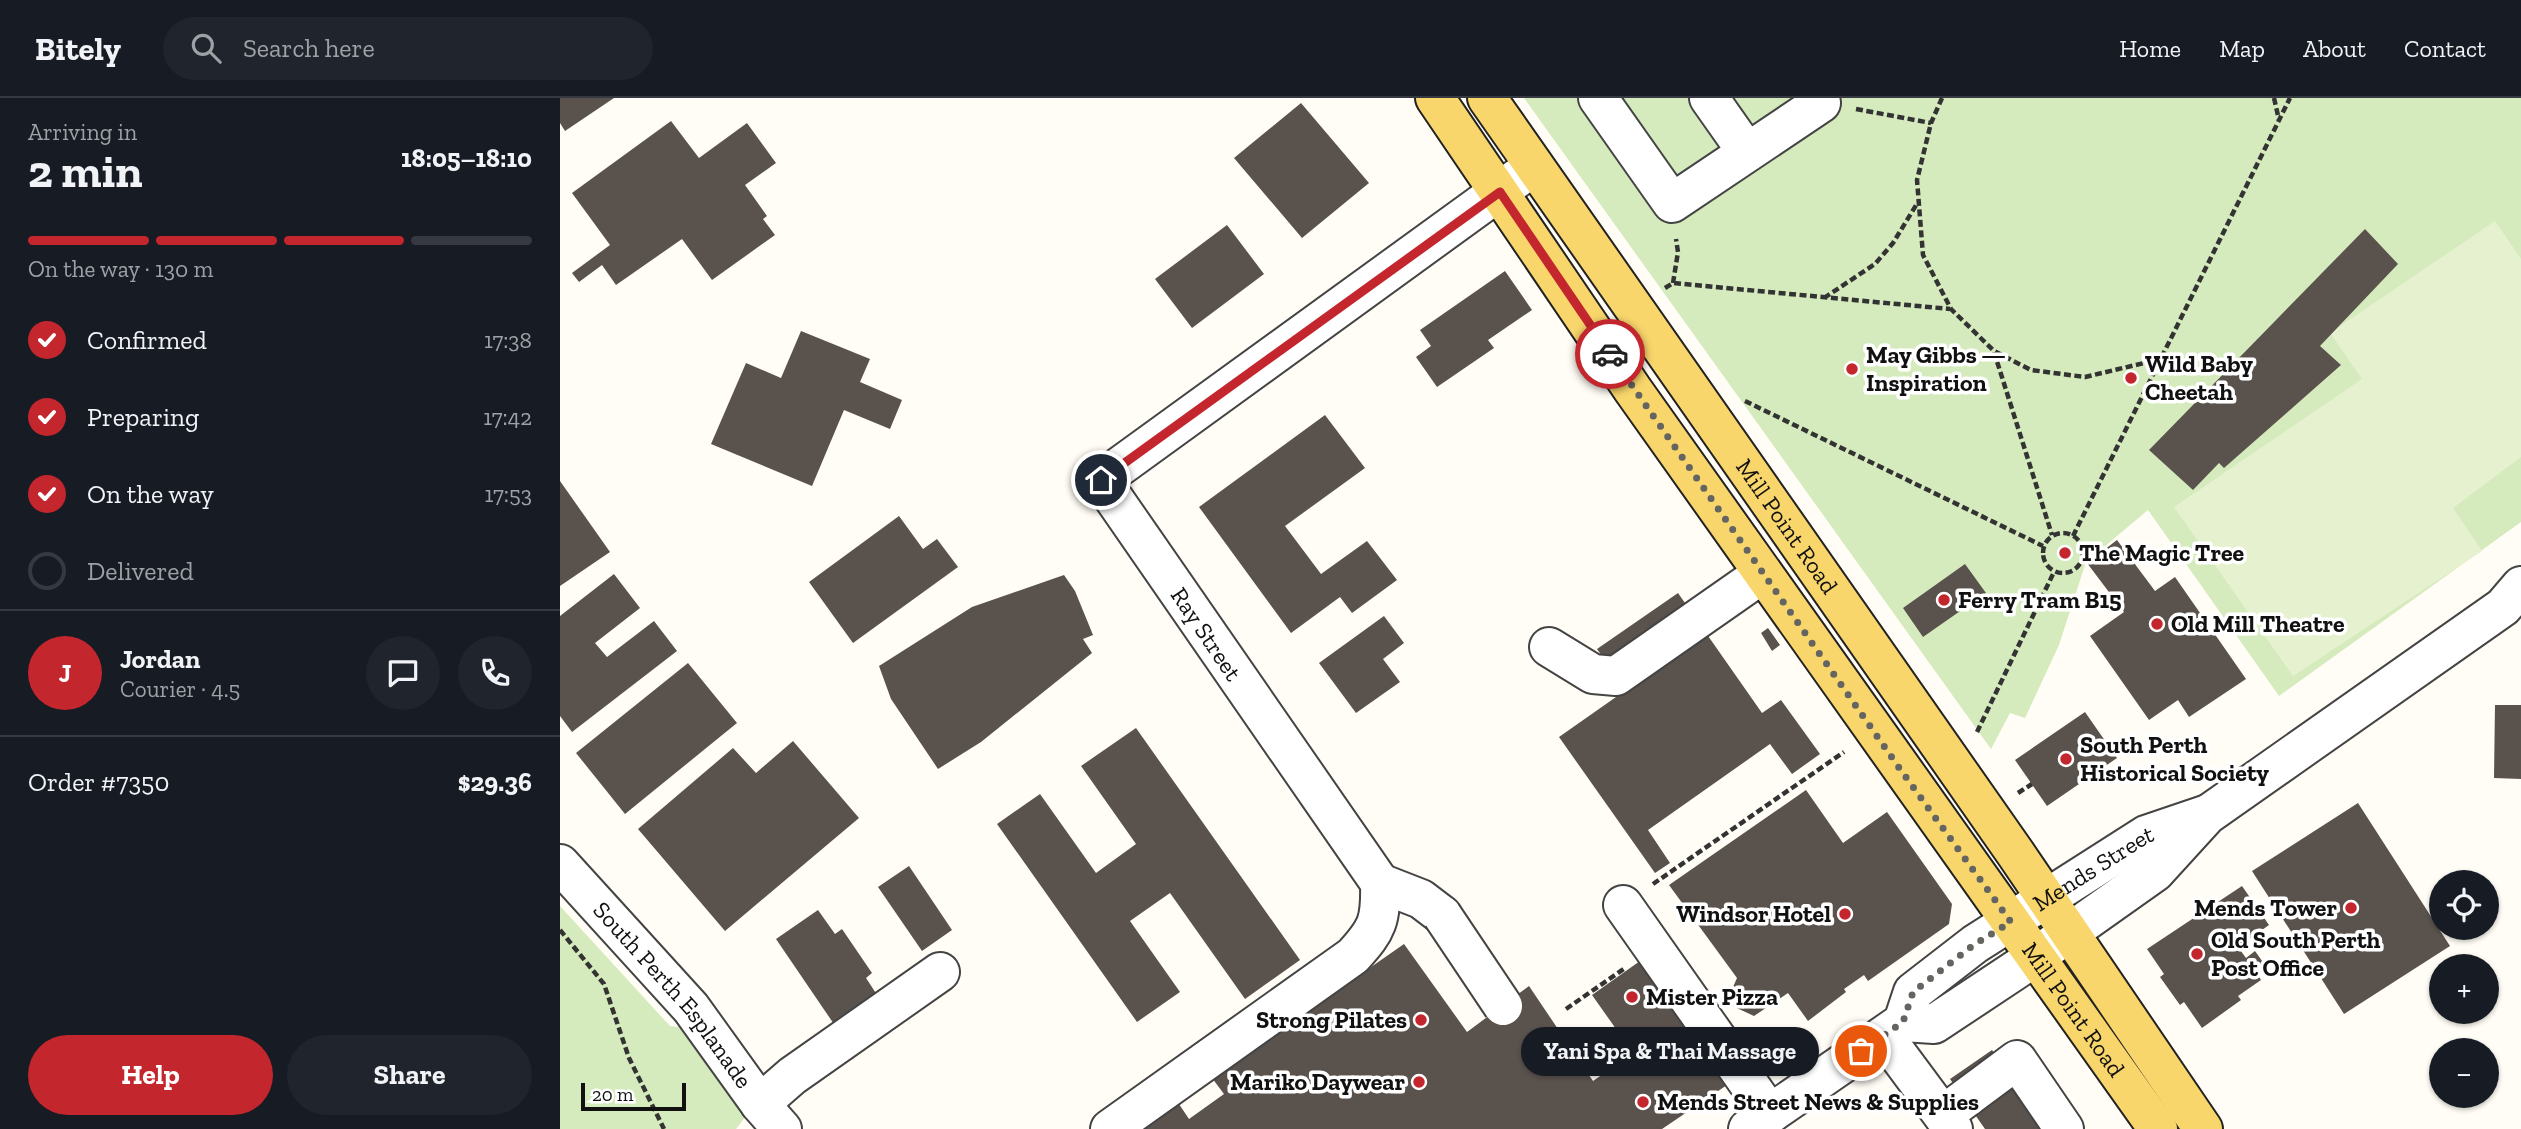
<!DOCTYPE html>
<html lang="en">
<head>
<meta charset="utf-8">
<style>
	body { margin:0; font-family:"Zilla Slab",serif; background:#20242c; color:#f1f3f6; height:100vh; display:flex; flex-direction:column; font-size:26px; white-space:nowrap }
	* { box-sizing:border-box; margin:0 }
	p { font-size:23px; color:#9ea1a6 }
	.icon { flex:none; width:38px; height:38px; fill:none; stroke:currentColor; stroke-width:2; stroke-linecap:round; stroke-linejoin:round }
	.map { position:relative; flex:1; overflow:hidden }
	.side { display:flex; flex-direction:column; background:#171b24; width:560px }
	.side>* { flex:none }
	.controls { position:absolute; left:1869px; top:772px; display:grid; gap:14px }
	.controls a { display:grid; place-items:center; width:70px; height:70px; border-radius:50%; background:#171b24; box-shadow:0 2px 5px #0004; font-size:35px }
	.scale { position:absolute; left:21px; bottom:18px; width:105px; box-sizing:border-box; padding-left:7px; border:4px solid #111; border-top:0; font-size:19px; line-height:24px; white-space:nowrap; color:#111; -webkit-text-stroke:5px #fff; paint-order:stroke }
	.pin { position:absolute; display:grid; place-items:center; width:60px; height:60px; color:#fff; margin:-30px; border:4px solid #fff; border-radius:50%; box-shadow:0 2px 7px #0007 }
	.courier { position:absolute; display:grid; place-items:center; width:70px; height:70px; margin:-35px; border:5px solid #c4262e; border-radius:50%; background:#fff; color:#222; box-shadow:0 2px 9px #0007 }
	.bubble { position:absolute; height:49px; border-radius:24px; background:#171b24; box-shadow:0 2px 5px #0004; font-size:23px; font-weight:800; line-height:49px; text-align:center }
	.head em { font-style:normal; font-weight:800 }
	.head div { display:flex; flex-direction:column-reverse }
	.head { display:flex; align-items:center; justify-content:space-between; height:119px; padding:0 28px }
	h1 { font-size:46px; font-weight:800; line-height:52px }
	.bar { display:grid; grid-template-columns:repeat(4,1fr); gap:10px 7px; align-content:center; height:84px; padding:0 28px }
	.bar i { height:9px; border-radius:5px; background:#363941 }
	.bar .current { background:#c4262e }
	.bar p { grid-column:span 4 }
	.line { display:flex; align-items:center; gap:18px; padding:0 28px; border-top:2px solid #363941 }
	.line div { flex:1 }
	.round { display:grid; place-items:center; flex:none; width:74px; height:74px; border-radius:37px; background:#20242c }
	ol { padding:0 28px; list-style:none }
	li { display:flex; align-items:center; gap:21px; height:77px }
	li p { margin-inline-start:auto }
	li .icon { padding:7px; border-radius:50%; background:#c4262e; color:#fff; stroke-width:4 }
	li:last-child { color:#9ea1a6 }
	li i { width:38px; height:38px; border:4px solid #363941; border-radius:50% }
	.primary-button { display:flex; gap:14px; margin-top:auto; padding:14px 28px }
	.primary-button a { flex:1; height:80px; border-radius:42px; background:#c4262e; color:#fff; font-size:28px; font-weight:800; line-height:80px; text-align:center }
	.primary-button a+a { background:#20242c; color:#f1f3f6 }
	header { display:flex; align-items:center; gap:42px; box-sizing:border-box; height:98px; padding:0 35px; background:#171b24; border-bottom:2px solid #363941 }
	header strong { font-size:33px }
	nav { display:flex; gap:38px; margin-inline-start:auto; font-size:24px }
	.search { width:490px; height:63px; background:#20242c; display:flex; align-items:center; gap:18px; box-sizing:border-box; padding:0 24px; border-radius:38px; color:#9ea1a6; font-size:26px }
	main { display:flex; flex:1; min-height:0 }
	.map>svg:first-child { display:block }
	.green { fill:#d5ebbd }
	.pitch { fill:#e6f2cf }
	.building { fill:#5a524d }
	.lines { fill:none; stroke-linecap:round; stroke-linejoin:round }
	.minor-casing { stroke:#444; stroke-width:42 }
	.major-casing { stroke:#222; stroke-width:42 }
	.path { stroke:#333; stroke-width:4.5; stroke-dasharray:7 3.5; stroke-linecap:butt }
	.minor { stroke:#fff; stroke-width:38 }
	.major { stroke:#f9d66b; stroke-width:38 }
	.minor-bridge-casing { stroke:#444; stroke-width:42; stroke-linecap:butt }
	.minor-bridge { stroke:#fff; stroke-width:38 }
	.done { stroke:#646461; stroke-width:7; stroke-dasharray:0 12.6 }
	.route { stroke:#c4262e; stroke-width:9 }
	.poi-dot { fill:#c4262e; stroke:#fff; stroke-width:2.5 }
	.labels { text-anchor:middle; stroke-width:7; stroke-linejoin:round; paint-order:stroke }
	.poi-label { font-size:24px; font-weight:bold; fill:#111; stroke:#fff; text-anchor:start }
	.street-label { font-size:24px; fill:#111; stroke:#fff }
</style>
</head>
<body>
<header>
<strong>Bitely</strong>
<div class="search"><svg class="icon" aria-label="search" viewBox="0 0 24 24"><circle cx="10" cy="10" r="6"/><path d="M15 15l6 6"/></svg>Search here</div>
<nav><a>Home</a><a>Map</a><a>About</a><a>Contact</a></nav>
</header>
<main>
<section class="side">
<div class="head"><div><h1>2 min</h1><p>Arriving in</p></div><em>18:05–18:10</em></div>
<div class="bar"><i class="current"></i><i class="current"></i><i class="current"></i><i></i><p>On the way · 130 m</p></div>
<ol>
<li><svg class="icon" aria-label="check" viewBox="0 0 24 24"><path d="M5 12l5 5 9-10"/></svg>Confirmed<p>17:38</p></li>
<li><svg class="icon" aria-label="check" viewBox="0 0 24 24"><path d="M5 12l5 5 9-10"/></svg>Preparing<p>17:42</p></li>
<li><svg class="icon" aria-label="check" viewBox="0 0 24 24"><path d="M5 12l5 5 9-10"/></svg>On the way<p>17:53</p></li>
<li><i></i>Delivered</li>
</ol>
<div class="line" style="height:126px"><b class="round" style="background:#c4262e;color:#fff">J</b><div><b>Jordan</b><p>Courier · 4.5</p></div><a class="round"><svg class="icon" aria-label="chat" viewBox="0 0 24 24"><path d="M4 5h16v11H9l-5 4z"/></svg></a><a class="round"><svg class="icon" aria-label="phone" viewBox="0 0 24 24"><path d="M5 4h4l2 5-3 2q2 4 5 5l2-3 5 2v4C11 20 4 13 5 4z"/></svg></a></div>
<div class="line" style="height:91px"><div>Order #7350</div><b>$29.36</b></div>
<div class="primary-button"><a>Help</a><a>Share</a></div>
</section>
<div class="map">
<svg width="1961" height="1031" viewBox="0 0 1961 1031">
	<rect width="100%" height="100%" fill="#fffdf5"/>
	<path class="green" d="M964,0h997v424l-242,174 -131,-186 -62,52 -27,83 -34,73 -15,-5 -19,36z
		M0,808l110,120 16,2 63,84 -13,17h-176z"/>
	<path class="pitch" d="M1935,123l26,38v198l-68,51 29,43 -189,125 -119,-169 188,-128 -32,-46z"/>
	<path class="building" d="M0,0h54l-49,33 -5,-8z
		M741,5l68,80 -67,55 -68,-80z
		M111,23l28,37 48,-35 29,40 -31,22 22,31 -4,3 12,16 -63,45 -30,-41 -66,46 -14,-20 -23,17 -7,-9 38,-28 -38,-52z
		M667,127l37,49 -72,54 -37,-49z
		M1805,131l33,35 -78,82 21,19 -117,103 -5,-5 -26,27 -44,-40z
		M945,173l27,39 -44,30 6,8 -57,39 -21,-30 15,-11 -11,-16z
		M241,233l69,28 -10,23 42,18 -12,29 -46,-19 -32,76 -101,-42 35,-81 35,15z
		M765,317l40,53 -80,58 36,48 46,-33 30,39 -45,33 -12,-16 -49,36 -92,-126z
		M0,383l50,71 -50,34z
		M339,418l24,33 14,-10 21,28 -105,76 -44,-61z
		M1557,442l38,51 20,-14 71,102 -57,38 -11,-17 -29,20 -59,-84 34,-24 -37,-49z
		M1405,466l21,29 -63,44 -20,-29z
		M54,476l26,34 -45,35 12,14 47,-36 23,30 -105,81 -12,-16v-100z
		M504,477l11,16 18,44 -10,4 9,14 -111,89 -43,27 -47,-70 -12,-33 93,-59z
		M1118,495l84,120 19,-13 39,54 -28,20 -22,-30 -122,86 22,33 -15,10 -96,-136 67,-47 -29,-41z
		M824,518l20,27 -21,16 17,23 -44,31 -37,-50z
		M1208,530l12,17 -8,6 -11,-18z
		M128,565l49,60 -112,91 -49,-61z
		M1935,607h26v74l-27,-1z
		M1525,614l32,46 -70,48 -32,-46z
		M576,630l164,232 -55,39 -75,-106 -40,28 50,71 -43,30 -140,-198 43,-30 56,79 40,-29 -55,-78z
		M233,643l66,77 -134,113 -87,-102 95,-81 23,25z
		M1246,692l37,53 44,-31 65,92 -3,20 -81,57 -4,-6 -20,14 2,3 -38,29 -20,-28 -34,23 -28,-13 11,-25 -68,-93z
		M1798,705l92,143 -106,68 -92,-143z
		M349,768l43,64 -30,21 -44,-64z
		M1682,788l27,39 -31,22 8,11 9,-7 12,17 -9,7 3,5 -23,16 3,4 -39,28 -18,-26 -4,3 -20,-28 4,-3 -17,-25z
		M258,812l17,24 7,-5 30,44 -6,5 17,26 -43,29 -64,-94z
		M844,846l63,88 62,-46 64,95 40,-28 -41,-58 48,-34 87,124 -65,44h-528l38,-26 7,1 10,15 35,-25 -12,-16z
		M1432,952l55,79h-62l-35,-50z"/>
	<g class="lines">
		<g class="minor-casing">
			<g id="minor">
				<path d="M1038,0l74,105 149,-100 -4,-5"/>
				<path d="M1149,0l38,54"/>
				<path d="M989,549l44,27 23,2 146,-102"/>
				<path id="s1" d="M0,766l131,144 69,96 22,25"/>
				<path d="M820,785l41,16 21,16"/>
				<path d="M1063,807l147,209"/>
				<path d="M1343,924l31,2 101,-67 120,-85 52,-57 296,-208 18,-21"/>
				<path d="M1324,938l69,93"/>
				<path d="M200,1006l32,-28 148,-104"/>
				<path d="M1383,1017l74,-55 47,69"/>
				<path d="M550,1031l243,-173c25,-27 28,-36 27,-73l-279,-403 433,-314"/>
				<path id="s2" d="M1188,1031l155,-107 10,-30 62,-48 171,-109 59,-20"/>
			</g>
		</g>
		<g class="major-casing">
			<g id="major">
				<path id="s3" d="M875,0l198,292 525,739"/>
				<path id="s4" d="M927,0l529,756 187,275"/>
			</g>
		</g>
		<path class="path" d="M1382,0l-11,25 -14,57 6,75 28,54 43,42 37,19 54,7 76,-18
			M1714,0l5,22
			M1296,11l75,14
			M1113,185l5,-31 -2,-13
			M1105,190l8,-5 277,26
			M1264,200l51,-34 18,-21 25,-41
			M1434,254l58,183
			M1185,303l298,145
			M1483 455a20 20 0 1 1 40 0a20 20 0 1 1-40 0Z
			M1513,438l217,-438
			M1417,634l77,-160
			M1458,695l14,-9
			M1093,786l191,-132
			M0,832l44,54 25,74 35,71
			M1006,911l59,-41"/>
		<use href="#minor" class="minor"/>
		<use href="#major" class="major"/>
		<g class="minor-bridge-casing">
			<path id="minor-bridge" d="M882,817l61,91"/>
		</g>
		<use href="#minor-bridge" class="minor-bridge"/>
	</g>
	<g class="lines">
		<path class="done" d="M1050,256l290,415 111,153 -36,22 -62,48 -10,30 -42,29"/>
		<path class="route" d="M541,382l399,-288 110,162"/>
	</g>
	<g class="poi-dot">
		<circle cx="1292" cy="271" r="7"/>
		<circle cx="1571" cy="280" r="7"/>
		<circle cx="1505" cy="455" r="7"/>
		<circle cx="1384" cy="502" r="7"/>
		<circle cx="1597" cy="526" r="7"/>
		<circle cx="1506" cy="661" r="7"/>
		<circle cx="1791" cy="810" r="7"/>
		<circle cx="1285" cy="816" r="7"/>
		<circle cx="1637" cy="856" r="7"/>
		<circle cx="1072" cy="899" r="7"/>
		<circle cx="861" cy="922" r="7"/>
		<circle cx="859" cy="984" r="7"/>
		<circle cx="1083" cy="1004" r="7"/>
	</g>
	<g class="labels">
		<g class="poi-label">
			<text x="1306" y="265">May Gibbs —<tspan x="1306" dy="28">Inspiration</tspan></text>
			<text x="1585" y="274">Wild Baby<tspan x="1585" dy="28">Cheetah</tspan></text>
			<text x="1519" y="463">The Magic Tree</text>
			<text x="1398" y="510">Ferry Tram B15</text>
			<text x="1611" y="534">Old Mill Theatre</text>
			<text x="1520" y="655">South Perth<tspan x="1520" dy="28">Historical Society</tspan></text>
			<text x="1777" y="818" text-anchor="end">Mends Tower</text>
			<text x="1271" y="824" text-anchor="end">Windsor Hotel</text>
			<text x="1651" y="850">Old South Perth<tspan x="1651" dy="28">Post Office</tspan></text>
			<text x="1086" y="907">Mister Pizza</text>
			<text x="847" y="930" text-anchor="end">Strong Pilates</text>
			<text x="845" y="992" text-anchor="end">Mariko Daywear</text>
			<text x="1097" y="1012">Mends Street News &amp; Supplies</text>
		</g>
		<g class="street-label">
			<text dy="8" stroke="none"><textPath href="#s4" startOffset="523">Mill Point Road</textPath></text>
			<text transform="translate(646 536) rotate(56)" y="8">Ray Street</text>
			<text dy="8" stroke="none"><textPath href="#s2" startOffset="439">Mends Street</textPath></text>
			<text dy="8" stroke="none"><textPath href="#s1" startOffset="173">South Perth Esplanade</textPath></text>
			<text dy="8" stroke="none"><textPath href="#s3" startOffset="1113">Mill Point Road</textPath></text>
		</g>
	</g>
</svg>
<div class="controls">
<a><svg class="icon" aria-label="locate" viewBox="0 0 24 24"><circle cx="12" cy="12" r="6"/><path d="M12 2v4M12 18v4M2 12h4M18 12h4"/></svg></a>
<a>+</a>
<a>−</a>
</div>
<div class="scale">20 m</div>
<div class="pin" style="left:1301px;top:953px;background:#ea580c"><svg class="icon" aria-label="bag" viewBox="0 0 24 24"><path d="M5 8h14l-1 12H6zM9 8a3 3 0 0 1 6 0"/></svg></div>
<div class="pin" style="left:541px;top:382px;background:#1f2937"><svg class="icon" aria-label="home" viewBox="0 0 24 24"><path d="M3 11l9-7 9 7M6 9v11h12V9"/></svg></div>
<div class="courier" style="left:1050px;top:256px"><svg class="icon" aria-label="car" viewBox="0 0 24 24"><path d="M5 17H2v-5l4-1 3-4h7l3 4 3 1v5h-3M9 17h6M6 11h13"/><circle cx="7" cy="17" r="2"/><circle cx="17" cy="17" r="2"/></svg></div>
<div class="bubble" style="left:961px;top:929px;width:298px">Yani Spa &amp; Thai Massage</div>
</div>
</main>
</body>
</html>
